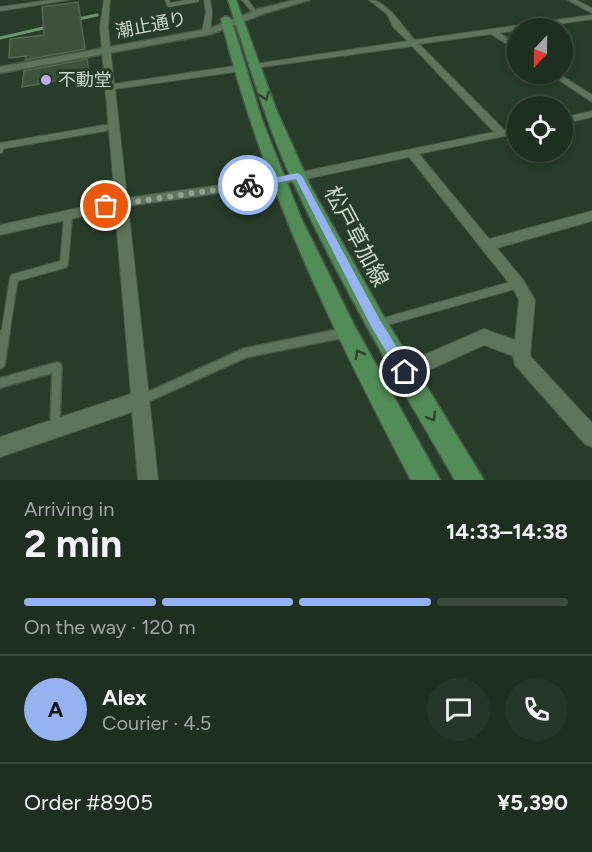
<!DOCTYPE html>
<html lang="en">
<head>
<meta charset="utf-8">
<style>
	body { margin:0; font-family:Figtree,"Noto Sans JP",sans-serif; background:#263628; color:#f1f3f6; height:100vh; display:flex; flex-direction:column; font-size:22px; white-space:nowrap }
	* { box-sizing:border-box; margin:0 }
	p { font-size:20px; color:#a1a8a4 }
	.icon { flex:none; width:33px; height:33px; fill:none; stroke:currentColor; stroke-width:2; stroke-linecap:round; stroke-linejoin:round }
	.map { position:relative; height:480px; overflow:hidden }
	.side { display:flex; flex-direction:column; background:#1e2e1f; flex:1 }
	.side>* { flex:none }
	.needle { width:39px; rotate:202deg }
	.buttons { position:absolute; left:507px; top:18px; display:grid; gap:12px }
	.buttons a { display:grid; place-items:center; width:66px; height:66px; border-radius:50%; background:#1e2e1f; box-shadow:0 3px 9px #0003,0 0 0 2px #3c4a3d; font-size:30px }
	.pin { position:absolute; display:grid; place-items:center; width:51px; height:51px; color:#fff; margin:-26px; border:3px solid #fff; border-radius:50%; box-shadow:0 2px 6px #0007 }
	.courier { position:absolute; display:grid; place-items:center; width:60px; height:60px; margin:-30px; border:4px solid #95b2f1; border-radius:50%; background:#fff; color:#222; box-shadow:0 2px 8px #0007 }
	.headline em { font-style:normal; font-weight:700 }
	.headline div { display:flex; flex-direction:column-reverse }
	.headline { display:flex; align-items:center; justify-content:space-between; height:102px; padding:0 24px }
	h1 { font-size:39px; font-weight:700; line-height:45px }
	.bar { display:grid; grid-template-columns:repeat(4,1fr); gap:9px 6px; align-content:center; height:72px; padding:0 24px }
	.bar i { height:8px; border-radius:4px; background:#3c4a3d }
	.bar .active { background:#95b2f1 }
	.bar p { grid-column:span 4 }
	.line { display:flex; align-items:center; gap:15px; padding:0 24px; border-top:2px solid #3c4a3d }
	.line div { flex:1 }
	.round { display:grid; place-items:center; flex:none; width:63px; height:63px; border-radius:32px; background:#263628 }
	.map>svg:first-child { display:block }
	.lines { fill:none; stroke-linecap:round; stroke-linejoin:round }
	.stream { stroke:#6b966d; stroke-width:3 }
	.building { fill:#3c523c; stroke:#516851; stroke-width:1.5 }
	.lane-far4-casing { stroke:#485a49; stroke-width:5 }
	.lane-far3-casing { stroke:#485a49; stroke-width:7 }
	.lane-far2-casing { stroke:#485a49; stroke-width:8 }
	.lane-far1-casing { stroke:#485a49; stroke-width:10 }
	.lane-casing { stroke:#485a49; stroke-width:12 }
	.street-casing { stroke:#485a49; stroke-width:2 }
	.secondary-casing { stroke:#485a49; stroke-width:3 }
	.primary-casing { stroke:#485a49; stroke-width:3 }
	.lane-far4 { stroke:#5d755d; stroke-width:4 }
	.lane-far3 { stroke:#5d755d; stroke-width:4.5 }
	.lane-far2 { stroke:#5d755d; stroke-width:6 }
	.lane-far1 { stroke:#5d755d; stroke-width:8 }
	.lane { stroke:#5d755d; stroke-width:9 }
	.street { fill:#5d755d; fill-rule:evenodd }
	.secondary { fill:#5d755d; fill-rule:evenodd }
	.primary { fill:#528c56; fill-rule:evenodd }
	.oneway { stroke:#2c452e }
	.route { fill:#95b2f1 }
	.done { stroke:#93a293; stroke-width:6; stroke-dasharray:0 10.8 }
	.poi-dot { fill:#bcaaf5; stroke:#283d29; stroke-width:2 }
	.labels { text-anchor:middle; stroke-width:6; stroke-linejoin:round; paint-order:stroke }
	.far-street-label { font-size:18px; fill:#ccd9cc; stroke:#283d29 }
	.far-poi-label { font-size:18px; fill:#ccd9cc; stroke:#283d29; text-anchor:start }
	.street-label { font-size:22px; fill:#ccd9cc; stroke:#283d29 }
</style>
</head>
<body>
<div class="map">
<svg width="592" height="480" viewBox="0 0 592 480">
	<rect width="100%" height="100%" fill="#283d29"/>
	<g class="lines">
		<path class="stream" d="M74,20l23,-5
			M0,38l48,-11"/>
	</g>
	<path class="building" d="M78,2l7,47 -60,11 1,-4 -17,2 1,-19 34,-4 -2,-28z
		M87,59l3,19 -20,3v-3l-48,9 2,-16z"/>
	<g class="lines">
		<g class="lane-far4-casing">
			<path id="lane-far4" d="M167,0l2,5 28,-5"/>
		</g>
		<g class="lane-far3-casing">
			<path id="lane-far3" d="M97,129l17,-3"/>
		</g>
		<g class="lane-far2-casing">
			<path id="lane-far2" d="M0,150l1,-4 104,-18
				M68,220v-5"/>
		</g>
		<g class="lane-far1-casing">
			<path id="lane-far1" d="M380,323l138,-39
				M5,335l9,-57 50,-14 4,-46
				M335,335l10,-2"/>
		</g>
		<g class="lane-casing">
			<path id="lane" d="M0,364l5,-31
				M0,383l57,-16 -2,59
				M143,399l102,-46 98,-20"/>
		</g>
		<g class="street-casing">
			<path id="street" d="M51,0h17l-68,11v-4z
				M104,0h6l-2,27 6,57 127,-19 4,3 -4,3 -126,18 12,109 150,-21 217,-45 -82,-86 -157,22 -4,-2 4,-2 153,-23 -14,-13 -7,-14 -18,-14c19,0 33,27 46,40l177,-25v4l-93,14 19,12v6l-27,-17 -72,10 85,86 14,-3v6l-99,21 70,85 103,-28v10l-95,27 26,32 12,20 -5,56 62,67v24l-7,-3 -70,-79 -2,-9 -29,-11 -79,36 -6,-3 -3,-6 3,-6 85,-37 31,11 4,-40 -6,-12 -104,-131 -132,28 -149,21 30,274h-20l-6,-68 -132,45v-20l131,-43 -16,-185 -115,26v-10l115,-25 -15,-173z
				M204,0h6l2,12 -2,20 -4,2 -4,-2 4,-20z
				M242,0h6l10,14h-4z
				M568,0h8l16,8v5z
				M550,74h9l33,21v7z
				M592,111v6l-30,7v-6z"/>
		</g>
		<g class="secondary-casing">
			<path id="secondary" d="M295,0h14l-44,13 -54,21 -211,39v-6l209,-38 50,-20z"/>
		</g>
		<g class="primary-casing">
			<path id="primary" d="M228,0h8l40,109 35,78 73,130 100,163h-29c-56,-96 -112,-191 -159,-292 -29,-60 -47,-125 -68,-188z
				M226,16l5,3 31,101 39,98 53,107 86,155h-29c-80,-152 -148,-293 -190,-461z"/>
		</g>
		<use href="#lane-far4" class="lane-far4"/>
		<use href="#lane-far3" class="lane-far3"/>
		<use href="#lane-far2" class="lane-far2"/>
		<use href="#lane-far1" class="lane-far1"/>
		<use href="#lane" class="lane"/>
		<use href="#street" class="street"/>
		<use href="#secondary" class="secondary"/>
		<use href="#primary" class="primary"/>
	</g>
	<defs><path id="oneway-chevron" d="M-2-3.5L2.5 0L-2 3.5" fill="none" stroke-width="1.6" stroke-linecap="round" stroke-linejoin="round" transform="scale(1.5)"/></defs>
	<g class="oneway">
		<use href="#oneway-chevron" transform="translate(265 96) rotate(71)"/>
		<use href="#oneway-chevron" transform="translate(359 354) rotate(-118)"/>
		<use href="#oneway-chevron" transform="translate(432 417) rotate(59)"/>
	</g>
	<path class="route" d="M298,173l4,3 78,144 29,47 2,5 -2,4 -4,2 -4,-2 -29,-48 -76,-149 -48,9 -4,-3 4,-2z"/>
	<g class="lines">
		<path class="done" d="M106,206l142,-21"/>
	</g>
	<circle class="poi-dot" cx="46" cy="80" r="6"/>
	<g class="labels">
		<g class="far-street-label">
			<text transform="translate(151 25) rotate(-11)" y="6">潮止通り</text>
		</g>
		<g class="far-poi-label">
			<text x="58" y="86">不動堂</text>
		</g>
		<g class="street-label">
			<text transform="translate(357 236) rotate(62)" y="8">松戸草加線</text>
		</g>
	</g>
</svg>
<div class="buttons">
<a><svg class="needle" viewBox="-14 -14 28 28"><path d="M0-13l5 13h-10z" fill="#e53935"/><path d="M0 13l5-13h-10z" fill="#a1a8a4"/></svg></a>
<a><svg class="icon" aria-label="locate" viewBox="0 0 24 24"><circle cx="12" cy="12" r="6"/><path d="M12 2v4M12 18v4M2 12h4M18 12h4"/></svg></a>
</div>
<div class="pin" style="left:106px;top:206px;background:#ea580c"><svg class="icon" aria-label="bag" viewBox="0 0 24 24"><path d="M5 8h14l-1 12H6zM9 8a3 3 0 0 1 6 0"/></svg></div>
<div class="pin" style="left:405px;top:372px;background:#1f2937"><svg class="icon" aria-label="home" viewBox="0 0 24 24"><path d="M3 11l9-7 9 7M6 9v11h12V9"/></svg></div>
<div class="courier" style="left:248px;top:185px"><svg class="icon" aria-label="bike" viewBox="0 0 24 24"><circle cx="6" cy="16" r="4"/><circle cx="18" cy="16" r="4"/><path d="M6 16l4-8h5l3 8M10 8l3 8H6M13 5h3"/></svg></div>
</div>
<section class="side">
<div class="headline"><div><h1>2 min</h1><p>Arriving in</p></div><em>14:33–14:38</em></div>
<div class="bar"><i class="active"></i><i class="active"></i><i class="active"></i><i></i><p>On the way · 120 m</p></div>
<div class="line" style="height:108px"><b class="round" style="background:#95b2f1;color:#111">A</b><div><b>Alex</b><p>Courier · 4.5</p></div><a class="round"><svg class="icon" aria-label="chat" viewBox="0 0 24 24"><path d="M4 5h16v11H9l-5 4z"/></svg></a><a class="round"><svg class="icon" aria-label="phone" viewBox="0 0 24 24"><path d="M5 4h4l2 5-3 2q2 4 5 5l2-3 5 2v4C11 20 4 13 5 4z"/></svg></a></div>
<div class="line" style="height:78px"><div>Order #8905</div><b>¥5,390</b></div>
</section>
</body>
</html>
